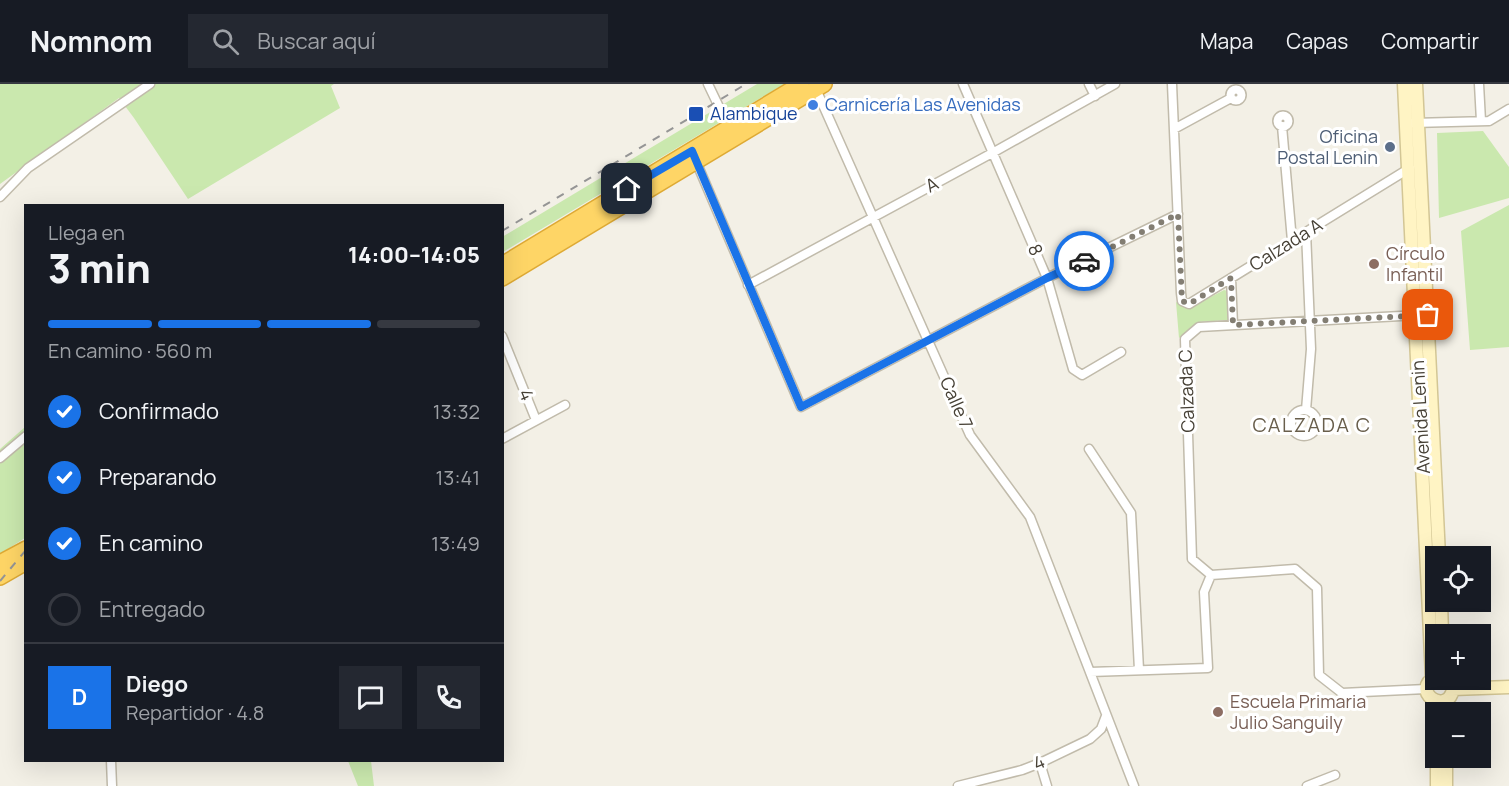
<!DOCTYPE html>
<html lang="es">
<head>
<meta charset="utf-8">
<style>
	body { margin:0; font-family:Manrope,sans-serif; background:#242831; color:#f1f3f6; height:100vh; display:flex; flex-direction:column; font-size:22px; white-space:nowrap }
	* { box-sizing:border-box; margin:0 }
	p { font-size:20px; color:#9ea1a6 }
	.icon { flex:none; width:33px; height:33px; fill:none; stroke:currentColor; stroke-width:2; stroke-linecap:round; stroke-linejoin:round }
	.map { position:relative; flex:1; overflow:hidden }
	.side { position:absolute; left:24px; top:120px; width:480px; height:558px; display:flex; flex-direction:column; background:#171b24; border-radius:0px; box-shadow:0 6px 24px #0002 }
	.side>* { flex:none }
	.tools { position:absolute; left:1425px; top:462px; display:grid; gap:12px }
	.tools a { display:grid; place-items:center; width:66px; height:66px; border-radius:0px; background:#171b24; box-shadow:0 6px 24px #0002; font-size:30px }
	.pin { position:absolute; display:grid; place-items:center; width:51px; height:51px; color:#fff; margin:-26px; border-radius:12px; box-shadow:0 3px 9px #0006 }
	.courier { position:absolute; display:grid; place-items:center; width:60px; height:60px; margin:-30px; border:4px solid #1a73e8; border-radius:50%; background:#fff; color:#222; box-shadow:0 2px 8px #0007 }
	.headline em { font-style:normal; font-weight:800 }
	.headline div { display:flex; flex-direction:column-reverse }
	.headline { display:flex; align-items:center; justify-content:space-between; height:102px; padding:0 24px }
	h1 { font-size:39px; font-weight:800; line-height:45px }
	.bar { display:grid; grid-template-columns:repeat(4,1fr); gap:9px 6px; align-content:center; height:72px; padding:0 24px }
	.bar i { height:8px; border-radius:4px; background:#363941 }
	.bar .current { background:#1a73e8 }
	.bar p { grid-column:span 4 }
	.line { display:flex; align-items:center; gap:15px; padding:0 24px; border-top:2px solid #363941 }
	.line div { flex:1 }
	.round { display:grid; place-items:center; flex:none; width:63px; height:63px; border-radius:0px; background:#242831 }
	ol { padding:0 24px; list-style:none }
	li { display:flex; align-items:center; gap:18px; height:66px }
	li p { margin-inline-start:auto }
	li .icon { padding:6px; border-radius:50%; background:#1a73e8; color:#fff; stroke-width:4 }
	li:last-child { color:#9ea1a6 }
	li i { width:33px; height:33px; border:3px solid #363941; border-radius:50% }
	header { display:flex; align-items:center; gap:36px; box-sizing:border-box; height:84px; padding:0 30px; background:#171b24; border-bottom:2px solid #363941 }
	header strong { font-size:28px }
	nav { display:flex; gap:33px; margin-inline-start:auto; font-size:21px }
	.search { width:420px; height:54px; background:#242831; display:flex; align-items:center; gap:15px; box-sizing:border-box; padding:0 21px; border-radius:0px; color:#9ea1a6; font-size:22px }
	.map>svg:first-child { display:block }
	.green { fill:#cae8ae }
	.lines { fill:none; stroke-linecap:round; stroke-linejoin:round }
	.street-casing { stroke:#c1bbab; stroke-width:11 }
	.secondary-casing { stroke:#d3c695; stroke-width:15 }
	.highway-casing { stroke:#deaa35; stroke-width:18 }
	.street { stroke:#fff; stroke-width:8 }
	.secondary { stroke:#fff4c4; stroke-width:12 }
	.highway { stroke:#fed566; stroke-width:15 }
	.rail { stroke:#959595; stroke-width:2; stroke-dasharray:8 8; stroke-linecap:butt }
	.done { stroke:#837e73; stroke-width:6; stroke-dasharray:0 10.8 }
	.route { stroke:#1a73e8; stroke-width:8 }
	.shop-dot { fill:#3f7fe0; stroke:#fff; stroke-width:2 }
	.transit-dot { fill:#1a4fb4; stroke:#fff; stroke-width:2 }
	.service-dot { fill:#5c6f8a; stroke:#fff; stroke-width:2 }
	.education-dot { fill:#8d6e63; stroke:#fff; stroke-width:2 }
	.labels { text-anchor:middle; stroke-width:6; stroke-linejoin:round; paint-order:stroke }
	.shop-label { font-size:18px; fill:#366cbe; stroke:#fff; text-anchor:start }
	.transit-label { font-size:18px; fill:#164399; stroke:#fff; text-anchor:start }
	.service-label { font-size:18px; fill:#4e5e75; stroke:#fff; text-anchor:end }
	.street-label { font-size:18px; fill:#464035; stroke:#fff }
	.education-label { font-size:18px; fill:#785e54; stroke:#fff; text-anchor:start }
	.neighbourhood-label { font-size:20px; letter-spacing:1.5px; fill:#695f4c; stroke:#fff }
</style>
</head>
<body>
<header>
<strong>Nomnom</strong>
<div class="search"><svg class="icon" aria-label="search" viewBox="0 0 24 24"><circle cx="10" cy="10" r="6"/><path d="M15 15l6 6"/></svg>Buscar aquí</div>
<nav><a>Mapa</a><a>Capas</a><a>Compartir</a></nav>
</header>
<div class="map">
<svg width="1509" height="702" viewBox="0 0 1509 702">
	<rect width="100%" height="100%" fill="#f3f0e6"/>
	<path class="green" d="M0,0h334l-3,2 9,22 -152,91 -54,-81 -15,-20 -119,86z
		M757,0h27l-281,168 -1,-15z
		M1483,47l26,36v31l-70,20 -2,-85z
		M1509,121v142l-39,3 -9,-119z
		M1224,206l4,1 1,29 -31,2 -19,16 -3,-36 14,6z
		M25,343v111l-25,16v-105z
		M348,677h23l3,25h-16z"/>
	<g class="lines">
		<g class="street-casing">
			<path id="street" d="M708,0l22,46
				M963,0l84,194 26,91 9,6 39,-23
				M1089,0l6,12
				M1172,0l9,209 1,8 7,3 221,-136
				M1479,0l2,37
				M815,3l155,348 60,82 104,269
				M1230.5 11a5.5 5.5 0 1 1 11 0a5.5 5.5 0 1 1-11 0Z
				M1277.5 37a5.5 5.5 0 1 1 11 0a5.5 5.5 0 1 1-11 0Z
				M1413,39l76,-2 20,-12
				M1282,42l10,115
				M1174,45l57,-31
				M695,75l106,248 246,-129 131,-64
				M0,113l28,-29 122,-84
				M1231,194l2,47
				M748,201l246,-133 121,-68
				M1419,231l-220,12 -14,12 7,220 19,16 84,-6 22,19 2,87 23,18 84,-4
				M502,252l34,84
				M1306,326l5,-61 -5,-117
				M1291 339a13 13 0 1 1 26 0a13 13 0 1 1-26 0Z
				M502,355l63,-34
				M1089,365l42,64 8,157
				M0,374l26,-22
				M1090,588l118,-4 -4,-76 7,-17
				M111,676l1,26
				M1040,679l7,23
				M958,702l64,-16 18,-7 50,-24 11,-10 5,-13
				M1307,702l28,-11"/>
		</g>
		<g class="secondary-casing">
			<path id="secondary" d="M1404,0l28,593
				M1416,0l23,472
				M1441,518l1,32
				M1436,592c-26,15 8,38 16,17 2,-5 0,-9 -2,-13
				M1453,605l56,-2
				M1437,674v28
				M1446,674v28"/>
		</g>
		<g class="highway-casing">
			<path id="highway" d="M502,181l299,-181
				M502,194l322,-194
				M0,479l26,-14
				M0,493l26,-15"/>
		</g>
		<use href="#street" class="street"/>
		<use href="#secondary" class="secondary"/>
		<use href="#highway" class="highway"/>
		<path class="rail" d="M502,147l244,-147
			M0,497l26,-31"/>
	</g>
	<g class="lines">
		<path class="done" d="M1084,177l94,-47 4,87 7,3 42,-26 2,47 195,-10"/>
		<path class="route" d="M627,105l65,-38 109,256 246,-129 37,-17"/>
	</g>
	<circle class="shop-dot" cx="813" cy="21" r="6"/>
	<rect class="transit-dot" x="688" y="22" width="16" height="16" rx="3"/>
	<circle class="service-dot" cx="1390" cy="63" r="6"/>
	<g class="education-dot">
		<circle cx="1374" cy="180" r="6"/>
		<circle cx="1218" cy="628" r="6"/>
	</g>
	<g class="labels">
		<g class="shop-label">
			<text x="825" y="27">Carnicería Las Avenidas</text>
		</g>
		<g class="transit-label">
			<text x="710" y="36">Alambique</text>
		</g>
		<g class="service-label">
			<text x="1378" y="59">Oficina<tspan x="1378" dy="21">Postal Lenin</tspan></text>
		</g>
		<g class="street-label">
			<text transform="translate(932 101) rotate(-28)" y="6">A</text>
			<text transform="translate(1286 161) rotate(-32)" y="6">Calzada A</text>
			<text transform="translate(1035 166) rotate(67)" y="6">8</text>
			<text transform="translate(1187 307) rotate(-92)" y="6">Calzada C</text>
			<text transform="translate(526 311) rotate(68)" y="6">4</text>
			<text transform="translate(956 319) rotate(66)" y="6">Calle 7</text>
			<text transform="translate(1421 333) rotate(-93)" y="6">Avenida Lenin</text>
			<text transform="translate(1039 679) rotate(-23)" y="6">4</text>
		</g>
		<g class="education-label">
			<text x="1386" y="176">Círculo<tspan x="1386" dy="21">Infantil</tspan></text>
			<text x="1230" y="624">Escuela Primaria<tspan x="1230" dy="21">Julio Sanguily</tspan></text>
		</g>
		<g class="neighbourhood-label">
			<text x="1312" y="348">CALZADA C</text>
		</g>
	</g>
</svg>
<div class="tools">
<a><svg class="icon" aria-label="locate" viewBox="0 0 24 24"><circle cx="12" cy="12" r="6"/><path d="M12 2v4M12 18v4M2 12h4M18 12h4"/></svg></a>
<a>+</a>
<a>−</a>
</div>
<div class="pin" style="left:1428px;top:231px;background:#ea580c"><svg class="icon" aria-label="bag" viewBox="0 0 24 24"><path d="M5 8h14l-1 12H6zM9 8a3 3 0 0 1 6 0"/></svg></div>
<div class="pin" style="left:627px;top:105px;background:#1f2937"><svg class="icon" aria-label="home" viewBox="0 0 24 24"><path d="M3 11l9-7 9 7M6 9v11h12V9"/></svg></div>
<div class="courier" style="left:1084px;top:177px"><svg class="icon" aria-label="car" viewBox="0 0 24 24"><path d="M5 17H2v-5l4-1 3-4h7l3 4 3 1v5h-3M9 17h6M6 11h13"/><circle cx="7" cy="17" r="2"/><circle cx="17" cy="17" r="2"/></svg></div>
<section class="side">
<div class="headline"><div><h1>3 min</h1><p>Llega en</p></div><em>14:00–14:05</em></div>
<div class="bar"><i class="current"></i><i class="current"></i><i class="current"></i><i></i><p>En camino · 560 m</p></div>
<ol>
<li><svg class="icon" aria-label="check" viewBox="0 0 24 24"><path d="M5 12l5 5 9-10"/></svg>Confirmado<p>13:32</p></li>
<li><svg class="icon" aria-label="check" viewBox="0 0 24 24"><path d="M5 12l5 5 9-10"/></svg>Preparando<p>13:41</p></li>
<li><svg class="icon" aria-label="check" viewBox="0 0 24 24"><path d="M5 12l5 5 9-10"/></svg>En camino<p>13:49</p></li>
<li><i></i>Entregado</li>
</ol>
<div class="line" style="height:108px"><b class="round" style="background:#1a73e8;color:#fff">D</b><div><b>Diego</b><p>Repartidor · 4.8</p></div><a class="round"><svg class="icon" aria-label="chat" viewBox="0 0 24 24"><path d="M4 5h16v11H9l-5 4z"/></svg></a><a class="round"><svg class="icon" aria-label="phone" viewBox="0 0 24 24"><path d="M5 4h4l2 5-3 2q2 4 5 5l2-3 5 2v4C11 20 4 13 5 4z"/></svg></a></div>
</section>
</div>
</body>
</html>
